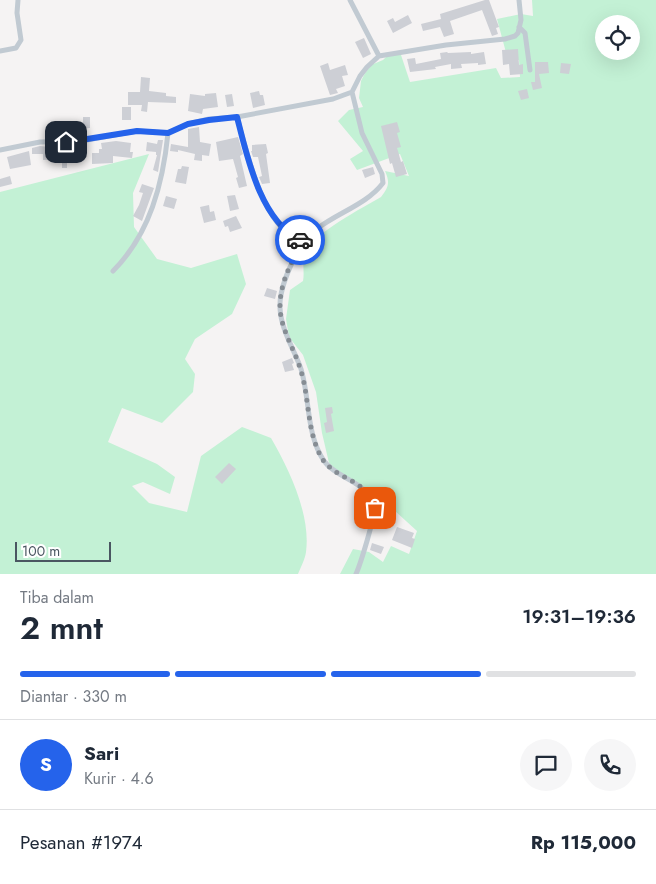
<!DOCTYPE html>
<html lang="id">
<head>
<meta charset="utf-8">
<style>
	body { margin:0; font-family:Jost,sans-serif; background:#f6f6f7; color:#1f2937; height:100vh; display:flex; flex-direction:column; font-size:19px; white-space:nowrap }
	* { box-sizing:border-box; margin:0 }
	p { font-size:16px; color:#747a83 }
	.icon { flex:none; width:28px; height:28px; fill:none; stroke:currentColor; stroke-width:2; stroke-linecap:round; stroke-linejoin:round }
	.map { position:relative; height:574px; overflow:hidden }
	.side { display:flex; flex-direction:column; background:#fff; flex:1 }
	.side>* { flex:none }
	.tools { position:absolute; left:595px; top:15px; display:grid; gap:10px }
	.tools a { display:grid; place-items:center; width:45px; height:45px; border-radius:50%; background:#fff; box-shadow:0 5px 20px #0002; font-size:25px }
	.scale { position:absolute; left:15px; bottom:12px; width:96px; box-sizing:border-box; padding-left:5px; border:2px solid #4a5661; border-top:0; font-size:14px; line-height:18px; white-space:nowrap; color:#4a5661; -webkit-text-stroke:4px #fff; paint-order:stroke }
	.pin { position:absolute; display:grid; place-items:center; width:42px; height:42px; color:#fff; margin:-21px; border-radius:10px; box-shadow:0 2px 8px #0006 }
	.courier { position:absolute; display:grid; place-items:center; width:50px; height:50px; margin:-25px; border:4px solid #2563eb; border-radius:50%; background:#fff; color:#222; box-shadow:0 1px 6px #0007 }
	.summary em { font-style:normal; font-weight:600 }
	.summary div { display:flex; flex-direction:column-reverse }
	.summary { display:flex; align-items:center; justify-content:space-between; height:85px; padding:0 20px }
	h1 { font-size:32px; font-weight:600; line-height:38px }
	.bar { display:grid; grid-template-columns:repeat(4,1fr); gap:8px 5px; align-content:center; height:60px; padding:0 20px }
	.bar i { height:6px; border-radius:4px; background:#e0e1e3 }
	.bar .active { background:#2563eb }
	.bar p { grid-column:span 4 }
	.line { display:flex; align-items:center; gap:12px; padding:0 20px; border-top:1px solid #e0e1e3 }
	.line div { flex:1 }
	.round { display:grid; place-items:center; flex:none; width:52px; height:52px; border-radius:26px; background:#f6f6f7 }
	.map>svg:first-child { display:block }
	.green { fill:#c3f1d5; fill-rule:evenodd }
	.building { fill:#cdcfd5 }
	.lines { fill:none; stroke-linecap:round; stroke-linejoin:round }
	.street { stroke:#c1cad2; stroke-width:5 }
	.done { stroke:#868d94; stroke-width:5; stroke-dasharray:0 9 }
	.route { stroke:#2563eb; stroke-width:6 }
</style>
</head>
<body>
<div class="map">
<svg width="656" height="574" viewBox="0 0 656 574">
	<rect width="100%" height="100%" fill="#f5f3f3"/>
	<path class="green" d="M532,0h124v574h-316l13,-25 16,3 14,10 8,-16 18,8 8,-23 -22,-20 -21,-11 -5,-8 -27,-16 -13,-13 -7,-30 -6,-41 -13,-37 -14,-18 -3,-18 4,-29 13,-9c2,-9 -2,-22 3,-30 10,-19 56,-43 75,-54 8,-10 9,-15 4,-26l24,5 -9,-22 -43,16 -7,-11 13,-8 -25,-30 11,-11 14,-3 -4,-9 2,-17 3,-6 7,-10 12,-5 5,-5 12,-3 10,30 86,-14 5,10 19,-1 -1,-17h-11l-11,-41 24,-5 12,2zM604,24h27v27h-27z
		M149,154l-16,39 1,34 23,32 34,9 46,-14 9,30 -14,30 -37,25 -10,20 10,15 -2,18 -31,31 -40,-15 -14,34 49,22 18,13 -5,17 -27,-12 -11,4 17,17 38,9 14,-56 41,-29 29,11c18,31 40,77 35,114 -1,7 -5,15 -8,22h-298v-382z"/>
	<path class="building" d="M485,0h4l10,27 -3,1 2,6 -6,2 -10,-26 -32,11 4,13 -10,3 -4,-10 -17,4 -2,-7 20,-5 -1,-5z
		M408,15l4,8 -19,10 -6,-12 6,-3 2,4z
		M364,38l7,16 -8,4 -8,-16z
		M518,49l1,16 4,-1v10l-13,1 -1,-11 -6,1 -1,-15z
		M447,52l1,1 23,-1v2l13,-2 2,12 -8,1v-2l-17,1 1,4 -11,1v-5l-16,3 1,2 -26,3 -3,-13 8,-1 1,6 25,-5 -1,-6z
		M535,62h13l1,11 -10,1 3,14 -9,2 -2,-8h4z
		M328,63l2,7 15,-5 3,10 -6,1 3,10 -9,3 2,4 -8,2 -10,-29z
		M561,63l10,1 -2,10 -9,-1z
		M141,77l9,1 -1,13 17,2v3l10,1v6l-28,-1 -1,10 -6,-1 1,-6h-14v-13h12z
		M527,89l2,9 -8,2 -3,-9z
		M259,91l1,4h3l2,10 -12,3 -3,-15z
		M216,93l2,14 -15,2 -1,5 -14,-3 2,-17 15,2v-2z
		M232,94l2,12 -7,1 -2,-12z
		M122,107h9v13h-9z
		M83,117h7v11l-20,2 1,-8h12z
		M397,122l3,10 -3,1 4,14 -4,1 1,3 3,11 2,-1 4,13 -11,3 -4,-14 -2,1 -9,-38z
		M199,127l1,15 11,2 -2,12 -7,-1v6l-8,-1 1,-6 -17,-4v2l-8,-1 1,-7 17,3v-18z
		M238,137l5,17 -3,2 7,30 -8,2 -3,-10 2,-1 -5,-18 -14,2 -3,-19z
		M158,140h5l-5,32 -5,-2 4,-15h-1v-3l-10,-1 1,-9 10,2z
		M116,141l15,2 -1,9h3l-1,6 -19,-2v7l-21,1v-11h7v-4h3l-1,-6z
		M266,144l2,9 -2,1 4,29 -8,1 -3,-7 3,-1 -4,-19h-5l-2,-6h1v-6z
		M80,145l1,8h-3l1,4h-3v3l-9,1v7h-5v-9l-19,1v-6h-11v-6l8,-2 9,1v3l20,-2 -1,-2z
		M29,151l2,14 -21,4 -3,-12z
		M182,166l7,1 -3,17 -11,-2 3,-13h3z
		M373,167l2,7 -10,4 -3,-8z
		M10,176l2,8 -12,3v-8z
		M142,184l12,4 -12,33 -9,-5 6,-11 4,-12 -4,-1z
		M235,195l4,14 -9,2 -3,-15z
		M166,196l11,3 -3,10 -11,-3z
		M209,205l1,7 4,-1 2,9 -12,3 -4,-16z
		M236,216l6,12 -12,4 -2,-6 -3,1 -2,-6z
		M267,288l10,3 -2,8 -11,-3z
		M292,358l2,5 -2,1 2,6 -9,2 -3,-10z
		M332,407l1,6 -2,1 3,17 -8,2 -2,-10 3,-1 -2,-14z
		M229,463l7,6 -14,15 -7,-7z
		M362,504l5,2 1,-2 2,2 -2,13 -10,-5z
		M397,527l17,6 -2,5 3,1 -3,9 -20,-8z
		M372,543l12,4 -3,7 -11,-4z"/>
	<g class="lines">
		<path class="street" d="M350,0l29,56
			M519,27l6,6 5,37
			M0,51l16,-3 5,-8 -4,-27 1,-13
			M352,92l10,41 20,41 1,9c-22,29 -68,34 -85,68 -9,17 -19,38 -18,57 1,22 14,41 21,61 9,29 5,66 23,92 13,18 41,19 50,44 3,7 -14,60 -18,69
			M237,117c9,32 22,89 46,112 6,6 12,9 20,13
			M0,150l40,-8 41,-1 56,-10 31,2 20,-9 21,-5 28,-2 96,-18 19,-7 8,-16 7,-9 12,-11 67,-11 59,-6 10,-3 3,-3 3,-13 -2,-20
			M113,271c37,-37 50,-88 55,-138"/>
	</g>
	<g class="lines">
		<path class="done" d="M300,240l3,2c-12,19 -23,42 -23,64 0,22 14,42 20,62 10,29 6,65 23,92 14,20 44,19 52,48"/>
		<path class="route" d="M66,142l15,-2 56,-9 31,2 20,-9 21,-4 28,-3c10,39 23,103 63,123"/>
	</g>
</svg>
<div class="tools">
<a><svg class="icon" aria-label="locate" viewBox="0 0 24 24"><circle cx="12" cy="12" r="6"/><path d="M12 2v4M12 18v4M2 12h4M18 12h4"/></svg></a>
</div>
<div class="scale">100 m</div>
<div class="pin" style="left:375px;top:508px;background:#ea580c"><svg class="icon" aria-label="bag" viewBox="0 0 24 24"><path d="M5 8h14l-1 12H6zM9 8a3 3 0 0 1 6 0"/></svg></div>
<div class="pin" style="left:66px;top:142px;background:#1f2937"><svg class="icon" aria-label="home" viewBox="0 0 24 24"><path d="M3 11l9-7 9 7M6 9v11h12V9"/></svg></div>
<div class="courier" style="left:300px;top:240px"><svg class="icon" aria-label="car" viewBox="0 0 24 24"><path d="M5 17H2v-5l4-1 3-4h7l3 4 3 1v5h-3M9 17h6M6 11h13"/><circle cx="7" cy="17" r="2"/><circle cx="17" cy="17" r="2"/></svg></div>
</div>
<section class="side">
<div class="summary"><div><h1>2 mnt</h1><p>Tiba dalam</p></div><em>19:31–19:36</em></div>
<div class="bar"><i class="active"></i><i class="active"></i><i class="active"></i><i></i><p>Diantar · 330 m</p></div>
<div class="line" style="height:90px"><b class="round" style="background:#2563eb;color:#fff">S</b><div><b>Sari</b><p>Kurir · 4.6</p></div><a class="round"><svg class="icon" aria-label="chat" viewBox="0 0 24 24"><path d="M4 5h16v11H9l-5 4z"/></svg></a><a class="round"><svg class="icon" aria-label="phone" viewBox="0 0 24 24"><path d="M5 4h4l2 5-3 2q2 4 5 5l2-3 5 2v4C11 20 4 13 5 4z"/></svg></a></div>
<div class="line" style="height:65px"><div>Pesanan #1974</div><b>Rp 115,000</b></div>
</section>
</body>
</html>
